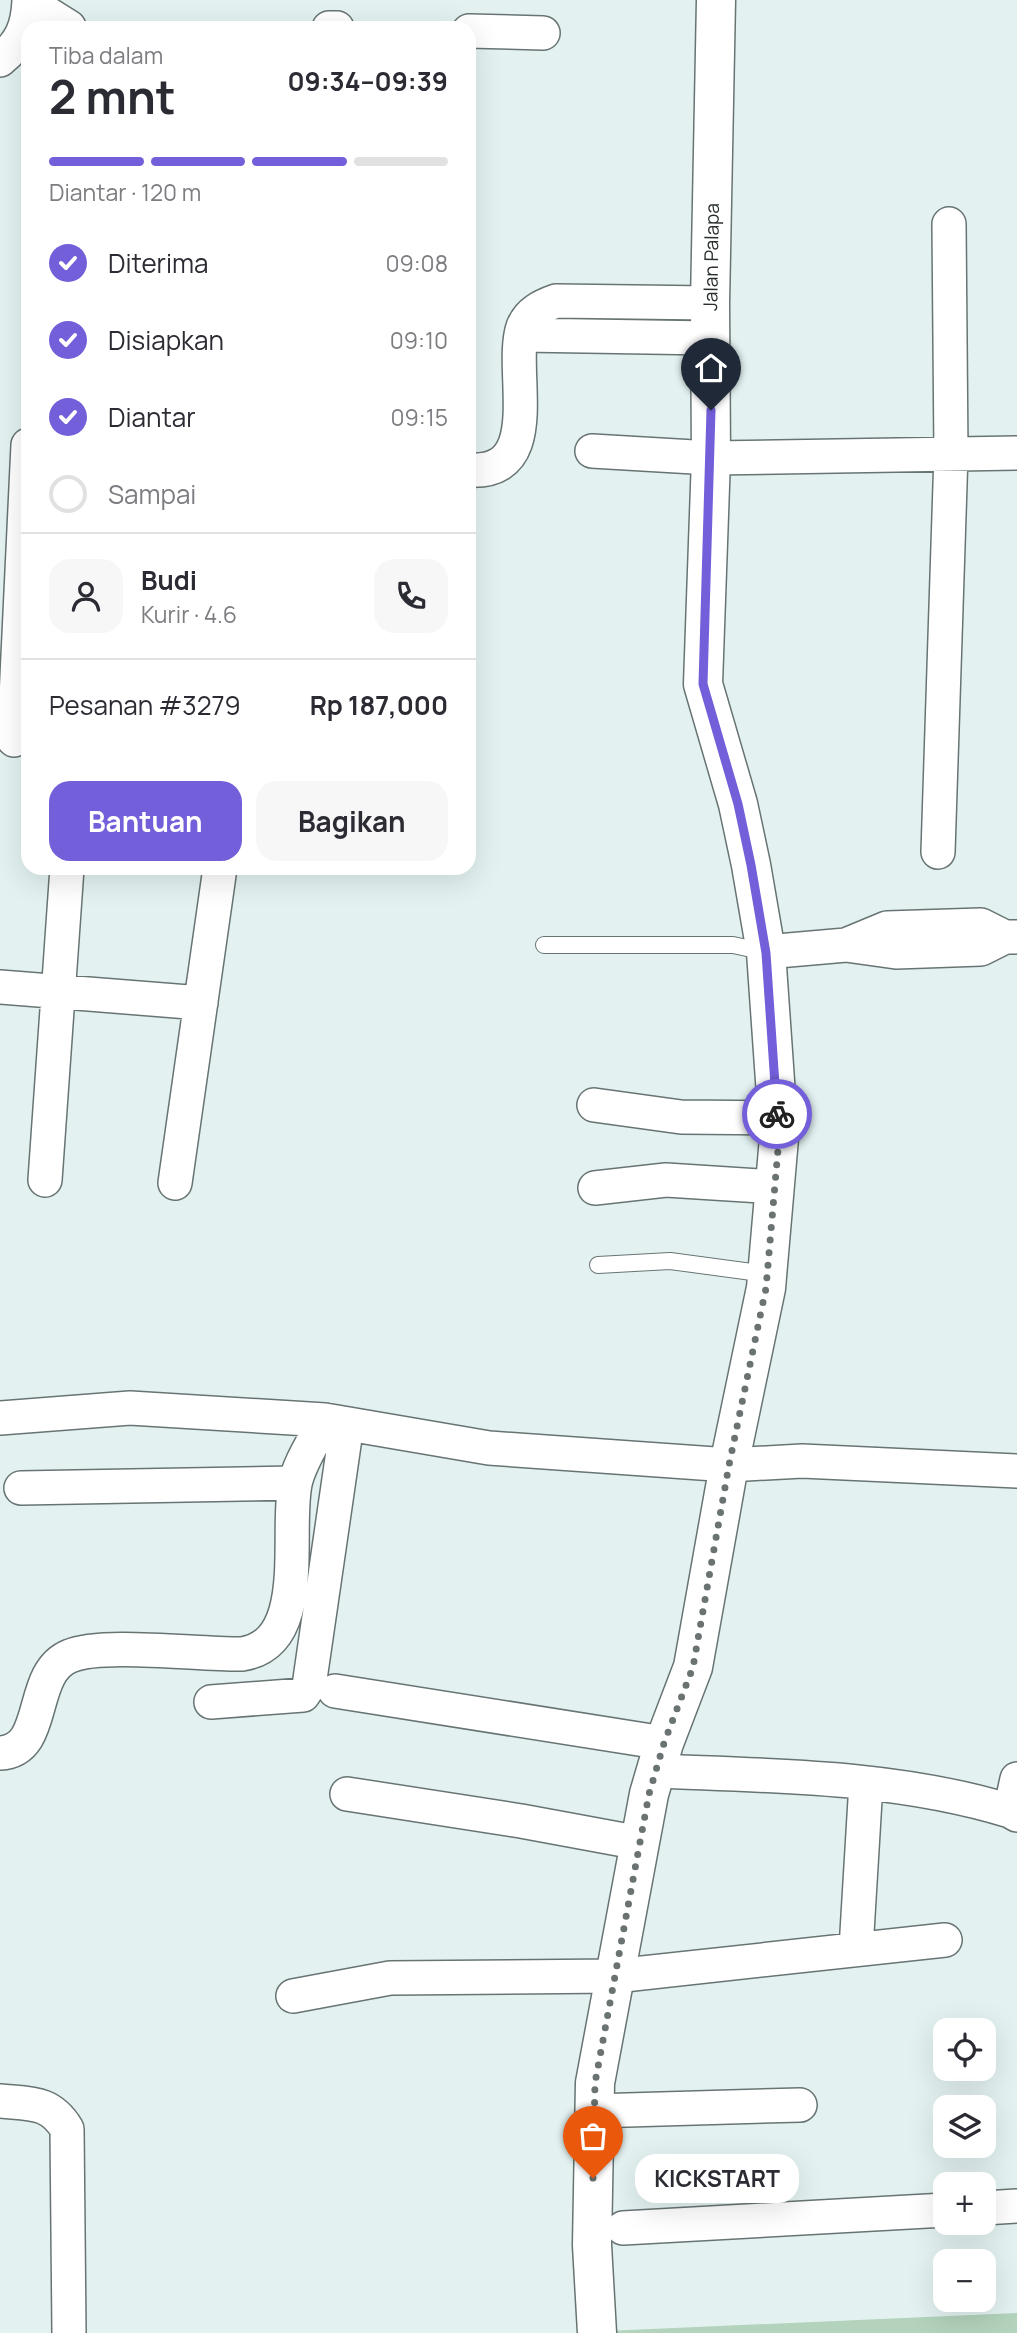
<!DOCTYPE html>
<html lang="id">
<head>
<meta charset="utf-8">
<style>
	body { margin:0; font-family:Manrope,sans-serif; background:#f7f7f7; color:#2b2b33; height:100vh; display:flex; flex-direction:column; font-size:26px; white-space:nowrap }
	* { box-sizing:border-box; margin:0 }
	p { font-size:23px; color:#7c7c81 }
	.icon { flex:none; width:38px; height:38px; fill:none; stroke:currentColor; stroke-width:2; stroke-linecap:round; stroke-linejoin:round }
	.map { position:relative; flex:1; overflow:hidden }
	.side { position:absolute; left:21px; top:21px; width:455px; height:854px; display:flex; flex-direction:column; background:#fff; border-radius:21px; box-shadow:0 7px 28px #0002 }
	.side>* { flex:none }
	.buttons { position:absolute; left:933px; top:2018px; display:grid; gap:14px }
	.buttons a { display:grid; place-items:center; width:63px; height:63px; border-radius:14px; background:#fff; box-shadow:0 7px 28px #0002; font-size:35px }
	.pin { position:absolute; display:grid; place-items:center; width:60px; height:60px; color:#fff; margin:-72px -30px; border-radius:50% 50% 50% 0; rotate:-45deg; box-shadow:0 0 7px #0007 }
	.pin .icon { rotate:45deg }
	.courier { position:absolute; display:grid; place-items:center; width:70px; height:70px; margin:-35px; border:5px solid #735fd9; border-radius:50%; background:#fff; color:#222; box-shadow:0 2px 9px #0007 }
	.bubble { position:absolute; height:49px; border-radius:21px; background:#fff; box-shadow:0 7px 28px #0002; font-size:23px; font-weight:700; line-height:49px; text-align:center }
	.headline em { font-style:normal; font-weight:700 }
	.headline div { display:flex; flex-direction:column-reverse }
	.headline { display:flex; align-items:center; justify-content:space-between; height:119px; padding:0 28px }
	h1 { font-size:46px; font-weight:700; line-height:52px }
	.bar { display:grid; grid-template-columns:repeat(4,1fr); gap:10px 7px; align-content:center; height:84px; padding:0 28px }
	.bar i { height:9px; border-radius:5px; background:#e1e1e2 }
	.bar .selected { background:#735fd9 }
	.bar p { grid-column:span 4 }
	.line { display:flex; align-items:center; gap:18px; padding:0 28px; border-top:2px solid #e1e1e2 }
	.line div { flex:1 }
	.round { display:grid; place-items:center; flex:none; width:74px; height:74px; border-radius:21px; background:#f7f7f7 }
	ol { padding:0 28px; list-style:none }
	li { display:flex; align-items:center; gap:21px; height:77px }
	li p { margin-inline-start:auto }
	li .icon { padding:7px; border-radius:50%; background:#735fd9; color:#fff; stroke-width:4 }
	li:last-child { color:#7c7c81 }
	li i { width:38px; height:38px; border:4px solid #e1e1e2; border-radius:50% }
	.button { display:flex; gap:14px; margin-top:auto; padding:14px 28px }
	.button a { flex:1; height:80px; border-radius:21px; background:#735fd9; color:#fff; font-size:28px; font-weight:700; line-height:80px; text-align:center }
	.button a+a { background:#f7f7f7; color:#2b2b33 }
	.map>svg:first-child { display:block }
	.green { fill:#b3d3bc }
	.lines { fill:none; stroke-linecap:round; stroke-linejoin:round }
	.service-casing { stroke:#677473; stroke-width:18 }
	.minor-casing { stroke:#677473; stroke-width:36 }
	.tertiary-casing { stroke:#677473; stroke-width:41 }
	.service { stroke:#fff; stroke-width:16 }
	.minor { stroke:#fff; stroke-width:33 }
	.tertiary { stroke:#fff; stroke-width:38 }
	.done { stroke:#6a7372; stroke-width:7; stroke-dasharray:0 12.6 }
	.route { stroke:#735fd9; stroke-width:9 }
	.labels { text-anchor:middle; stroke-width:6; stroke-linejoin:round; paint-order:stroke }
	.street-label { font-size:19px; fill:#292f2e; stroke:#fff }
</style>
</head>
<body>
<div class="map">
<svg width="1017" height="2333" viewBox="0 0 1017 2333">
	<rect width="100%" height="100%" fill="#e3f2f1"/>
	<path class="green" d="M1017,2313v20h-411v-2z"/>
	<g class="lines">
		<g class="service-casing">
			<path id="service" d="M544,945h189l33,7
				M598,1265l72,-4 97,13"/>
		</g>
		<g class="minor-casing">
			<path id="minor" d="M29,2l40,25
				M329,28h8
				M469,31l74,2
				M0,60c21,-17 28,-33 29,-60
				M523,335l187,3
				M592,451l119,7 306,-5
				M469,470c79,5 39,-100 54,-143 6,-15 19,-21 33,-26l154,2
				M14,740l14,-295
				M938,852l13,-398 -2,-230
				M846,945l41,-17 94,-3 24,12
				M766,952l80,-7 50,7 85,-3 24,-12h12
				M0,987l201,16
				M594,1105l87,12 96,1
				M45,1180l22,-312
				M175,1183l45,-315
				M595,1188l71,-8 109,7
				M0,1418l130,-10 195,12 164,28 240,17 73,-4 215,10
				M21,1488l274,-5
				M335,1691l329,52
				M211,1702l92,-7 6,-9 38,-262
				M0,1753c49,-2 27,-80 70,-97 33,-14 131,-1 172,-2 69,-11 43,-119 53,-170 4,-21 20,-44 30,-64
				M657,1771c118,5 239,5 353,40
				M1017,1779l-7,32 7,4
				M347,1794l174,27 119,22
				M856,1949l10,-166
				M293,1996l97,-18 225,-2 330,-36
				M0,2101c31,3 50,0 67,28l2,204
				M593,2111l207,-6
				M984,2208l33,-2
				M623,2228l322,-18"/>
		</g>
		<g class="tertiary-casing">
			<path id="tertiary" d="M597,2333l-5,-88 3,-162 54,-289 15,-51 29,-76 36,-202 37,-177 13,-150 -13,-186 -15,-87 -13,-61 -35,-120 8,-226 -1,-155 6,-303"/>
		</g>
		<use href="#service" class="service"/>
		<use href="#minor" class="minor"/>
		<use href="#tertiary" class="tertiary"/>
	</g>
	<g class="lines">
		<path class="done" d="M593,2178l2,-95 54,-289 15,-51 29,-76 36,-202 37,-177 13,-150 -2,-24"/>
		<path class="route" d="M711,410l-8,274 35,120 13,61 15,88 11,161"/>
	</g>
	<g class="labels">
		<g class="street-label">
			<text transform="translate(711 257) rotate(-89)" y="7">Jalan Palapa</text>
		</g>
	</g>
</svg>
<div class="buttons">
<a><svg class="icon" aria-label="locate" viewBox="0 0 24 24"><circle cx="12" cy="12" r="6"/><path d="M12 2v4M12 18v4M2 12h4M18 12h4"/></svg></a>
<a><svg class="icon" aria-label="layers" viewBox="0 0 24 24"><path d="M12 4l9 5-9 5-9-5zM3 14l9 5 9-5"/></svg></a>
<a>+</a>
<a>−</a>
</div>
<div class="pin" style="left:593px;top:2178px;background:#ea580c"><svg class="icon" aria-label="bag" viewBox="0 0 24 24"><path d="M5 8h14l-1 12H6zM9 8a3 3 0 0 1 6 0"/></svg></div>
<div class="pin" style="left:711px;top:410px;background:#1f2937"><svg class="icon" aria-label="home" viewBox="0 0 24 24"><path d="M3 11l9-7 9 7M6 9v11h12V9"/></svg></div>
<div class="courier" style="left:777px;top:1114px"><svg class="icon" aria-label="bike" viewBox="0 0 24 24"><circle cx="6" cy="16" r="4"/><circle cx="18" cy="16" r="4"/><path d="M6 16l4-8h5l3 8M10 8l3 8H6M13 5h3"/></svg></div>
<div class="bubble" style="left:635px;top:2154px;width:164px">KICKSTART</div>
<section class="side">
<div class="headline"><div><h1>2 mnt</h1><p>Tiba dalam</p></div><em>09:34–09:39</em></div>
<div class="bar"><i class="selected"></i><i class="selected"></i><i class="selected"></i><i></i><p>Diantar · 120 m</p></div>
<ol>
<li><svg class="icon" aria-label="check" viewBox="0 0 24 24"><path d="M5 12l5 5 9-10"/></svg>Diterima<p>09:08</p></li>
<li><svg class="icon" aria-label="check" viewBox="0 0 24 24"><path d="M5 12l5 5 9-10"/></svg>Disiapkan<p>09:10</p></li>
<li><svg class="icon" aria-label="check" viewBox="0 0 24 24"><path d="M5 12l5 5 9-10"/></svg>Diantar<p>09:15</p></li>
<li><i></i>Sampai</li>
</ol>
<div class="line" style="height:126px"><a class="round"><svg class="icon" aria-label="person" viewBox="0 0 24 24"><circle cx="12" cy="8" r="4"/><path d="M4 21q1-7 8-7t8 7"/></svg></a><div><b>Budi</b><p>Kurir · 4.6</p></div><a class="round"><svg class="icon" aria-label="phone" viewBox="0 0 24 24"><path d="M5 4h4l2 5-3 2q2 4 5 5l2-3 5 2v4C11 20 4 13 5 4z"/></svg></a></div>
<div class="line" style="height:91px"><div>Pesanan #3279</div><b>Rp 187,000</b></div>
<div class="button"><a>Bantuan</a><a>Bagikan</a></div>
</section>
</div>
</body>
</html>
